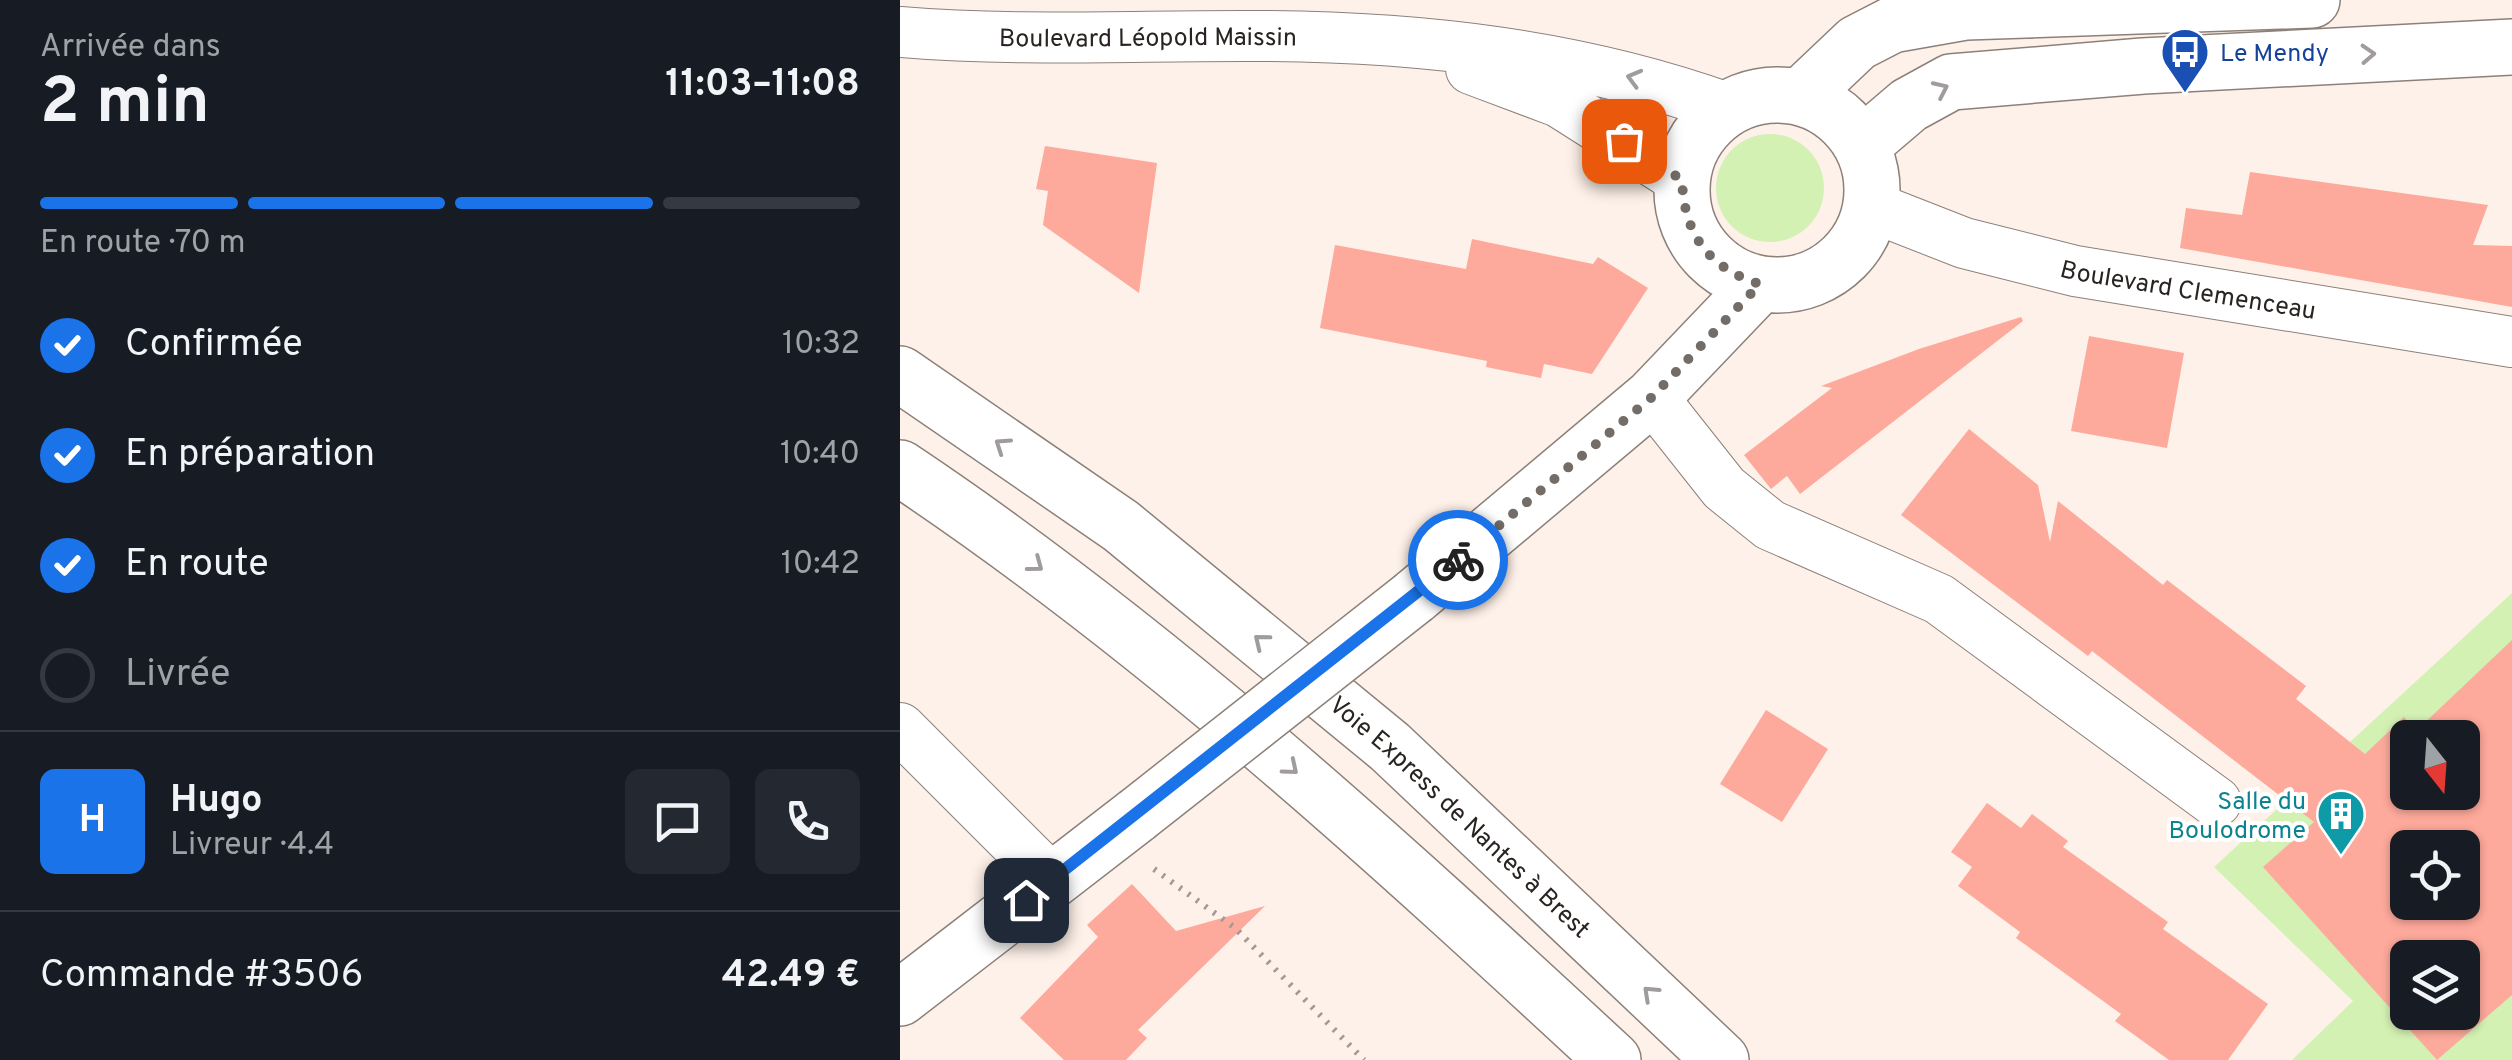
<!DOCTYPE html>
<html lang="fr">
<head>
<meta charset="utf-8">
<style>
	body { margin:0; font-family:Overpass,sans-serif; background:#242831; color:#f1f3f6; height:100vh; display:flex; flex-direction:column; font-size:38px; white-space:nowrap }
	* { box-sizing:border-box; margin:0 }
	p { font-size:32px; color:#9ea1a6 }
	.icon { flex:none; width:55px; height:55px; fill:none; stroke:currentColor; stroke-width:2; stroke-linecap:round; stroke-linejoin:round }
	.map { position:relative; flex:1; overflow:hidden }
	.drawer { display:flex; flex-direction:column; background:#171b24; width:900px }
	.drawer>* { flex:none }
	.needle { width:65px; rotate:163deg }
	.fabs { position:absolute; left:1490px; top:720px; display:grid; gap:20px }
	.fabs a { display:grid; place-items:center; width:90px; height:90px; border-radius:15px; background:#171b24; box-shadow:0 2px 8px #0004; font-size:50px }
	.pin { position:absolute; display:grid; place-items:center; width:85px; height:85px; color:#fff; margin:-42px; border-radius:20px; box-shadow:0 5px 15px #0006 }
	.courier { position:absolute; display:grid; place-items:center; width:100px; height:100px; margin:-50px; border:8px solid #1a73e8; border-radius:50%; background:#fff; color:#222; box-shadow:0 2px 12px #0007 }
	.head em { font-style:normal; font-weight:700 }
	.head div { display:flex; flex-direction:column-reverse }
	.head { display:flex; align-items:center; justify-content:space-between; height:170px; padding:0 40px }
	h1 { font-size:65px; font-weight:700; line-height:75px }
	.bar { display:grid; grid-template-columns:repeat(4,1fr); gap:15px 10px; align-content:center; height:120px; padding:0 40px }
	.bar i { height:12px; border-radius:8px; background:#363941 }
	.bar .selected { background:#1a73e8 }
	.bar p { grid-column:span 4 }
	.line { display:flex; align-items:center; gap:25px; padding:0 40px; border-top:2px solid #363941 }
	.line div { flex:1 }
	.round { display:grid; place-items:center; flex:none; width:105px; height:105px; border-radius:15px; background:#242831 }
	ol { padding:0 40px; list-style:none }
	li { display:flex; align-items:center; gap:30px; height:110px }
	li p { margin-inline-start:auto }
	li .icon { padding:10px; border-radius:50%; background:#1a73e8; color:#fff; stroke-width:4 }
	li:last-child { color:#9ea1a6 }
	li i { width:55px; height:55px; border:5px solid #363941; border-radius:50% }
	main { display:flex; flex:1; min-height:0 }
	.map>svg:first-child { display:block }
	.green { fill:#d4f1b4; fill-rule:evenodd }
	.building { fill:#fda99b; fill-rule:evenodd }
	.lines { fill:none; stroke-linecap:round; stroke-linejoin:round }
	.street-casing { stroke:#8c8079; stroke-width:52 }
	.secondary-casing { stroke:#8c8079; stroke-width:58 }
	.highway-casing { stroke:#8c8079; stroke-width:58 }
	.path { stroke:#a39993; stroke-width:6; stroke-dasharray:2.5 8; stroke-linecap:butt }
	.street { stroke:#fff; stroke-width:50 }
	.secondary { stroke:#fff; stroke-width:55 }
	.highway { stroke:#fff; stroke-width:55 }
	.secondary-bridge-casing { stroke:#8c8079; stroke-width:58; stroke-linecap:butt }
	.secondary-bridge { stroke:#fff; stroke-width:55 }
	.oneway { stroke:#9f9c9b }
	.done { stroke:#746c67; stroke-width:10; stroke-dasharray:0 18 }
	.route { stroke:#1a73e8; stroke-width:12 }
	.labels { text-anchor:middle; stroke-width:8; stroke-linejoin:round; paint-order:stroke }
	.street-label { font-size:25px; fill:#292421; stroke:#fff }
	.transit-label { font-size:25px; fill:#164399; stroke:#fff; text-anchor:start }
	.culture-label { font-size:25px; fill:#0d838f; stroke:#fff; text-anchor:end }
</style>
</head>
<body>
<main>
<section class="drawer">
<div class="head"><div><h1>2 min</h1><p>Arrivée dans</p></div><em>11:03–11:08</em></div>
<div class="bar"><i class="selected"></i><i class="selected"></i><i class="selected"></i><i></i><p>En route · 70 m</p></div>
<ol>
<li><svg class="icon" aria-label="check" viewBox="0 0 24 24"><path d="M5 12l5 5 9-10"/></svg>Confirmée<p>10:32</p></li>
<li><svg class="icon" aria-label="check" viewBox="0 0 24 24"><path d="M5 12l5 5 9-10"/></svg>En préparation<p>10:40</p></li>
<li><svg class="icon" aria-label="check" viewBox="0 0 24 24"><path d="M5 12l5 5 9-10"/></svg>En route<p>10:42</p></li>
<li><i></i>Livrée</li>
</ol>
<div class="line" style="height:180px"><b class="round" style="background:#1a73e8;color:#fff">H</b><div><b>Hugo</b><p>Livreur · 4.4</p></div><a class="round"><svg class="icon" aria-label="chat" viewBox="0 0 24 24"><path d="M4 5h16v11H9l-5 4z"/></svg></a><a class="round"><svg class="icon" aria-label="phone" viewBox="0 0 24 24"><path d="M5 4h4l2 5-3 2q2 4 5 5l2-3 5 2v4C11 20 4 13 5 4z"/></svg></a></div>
<div class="line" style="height:130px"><div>Commande #3506</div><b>42.49 €</b></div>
</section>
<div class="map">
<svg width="1612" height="1060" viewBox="0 0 1612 1060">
	<rect width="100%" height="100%" fill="#fef1e9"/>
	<path class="green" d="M816 188a54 54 0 1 1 108 0a54 54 0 1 1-108 0Z
		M1612,593v467h-220l61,-59 -139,-134zM1508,738h54v54h-54zM1508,848h54v54h-54zM1508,958h54v54h-54z"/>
	<path class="building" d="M145,146l112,17 -18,130 -96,-68 5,-34 -12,-2z
		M1350,172l238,33 -15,40 39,1v61l-332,-59 6,-40 56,7z
		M572,239l121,25 5,-7 50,31 -56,86 -48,-10 -3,14 -55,-11 1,-6 -167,-33 15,-83 131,24z
		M1121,317l2,4 -223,173 -13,-18 -16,13 -27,-34 88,-67 -11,-2 98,-37z
		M1189,336l95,17 -17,95 -96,-17z
		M1069,429l69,56 12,57 8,-41 105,84 4,-5 139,106 -10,13 69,55 39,-37 12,14 96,-91v355l-75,65 -174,-193 51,-45 -222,-171 -4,5 -187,-141zM1508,738h54v54h-54zM1508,848h54v54h-54zM1508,958h54v54h-54z
		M866,710l62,39 -46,73 -62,-38z
		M1087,803l34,25 11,-14 36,27 -5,6 105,75 -5,7 105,75 -40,56h-59l-54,-39 6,-7 -105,-76 4,-6 -62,-46 14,-19 -21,-15z
		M232,884l44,47 89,-25 -127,124 9,8 -21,22h-62l-44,-42 78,-81 -11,-12z"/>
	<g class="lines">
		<g class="street-casing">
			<g id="street">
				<path id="s1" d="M0,32c121,10 243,3 364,4 158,1 315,19 463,72"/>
				<path d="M571,69l88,33 123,78"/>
				<path id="s2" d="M972,207l92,36 111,28 437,71"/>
				<path d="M752,397l72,91 46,37 169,74 277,203"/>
				<path d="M0,728l151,151"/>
			</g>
		</g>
		<g class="secondary-casing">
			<path id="secondary" d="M782 190a95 95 0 1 1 190 0a95 95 0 1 1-190 0Z
				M900,97l57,-54 35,-18 74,-13 346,-12
				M962,145l47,-40 42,-23 192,-16 369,-19
				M514,597l238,-200 108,-113
				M0,998l237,-183"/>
		</g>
		<g class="highway-casing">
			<g id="highway">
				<path id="s3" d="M0,374l221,152 269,221 331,313"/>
				<path d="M0,468c258,172 486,382 713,592"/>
			</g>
		</g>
		<path class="path" d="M254,869l81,59 129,132"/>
		<use href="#street" class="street"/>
		<use href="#secondary" class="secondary"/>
		<use href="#highway" class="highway"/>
		<g class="secondary-bridge-casing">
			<path id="secondary-bridge" d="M237,815l277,-218"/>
		</g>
		<use href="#secondary-bridge" class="secondary-bridge"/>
	</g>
	<defs><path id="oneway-chevron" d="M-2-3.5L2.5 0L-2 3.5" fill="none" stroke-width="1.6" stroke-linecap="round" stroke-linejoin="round" transform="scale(2.5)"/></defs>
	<g class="oneway">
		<use href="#oneway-chevron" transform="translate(1468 54) rotate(-3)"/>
		<use href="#oneway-chevron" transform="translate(734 78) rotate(-165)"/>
		<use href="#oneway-chevron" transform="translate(1041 89) rotate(-25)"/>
		<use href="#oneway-chevron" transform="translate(102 445) rotate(-146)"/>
		<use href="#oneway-chevron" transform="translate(136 565) rotate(37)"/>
		<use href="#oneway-chevron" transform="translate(361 641) rotate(-141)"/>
		<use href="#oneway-chevron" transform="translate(391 768) rotate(40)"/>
		<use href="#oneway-chevron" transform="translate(750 993) rotate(-137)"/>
	</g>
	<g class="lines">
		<path class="done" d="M558,560l194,-163 108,-113c-52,-16 -76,-50 -78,-104l-58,-39"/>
		<path class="route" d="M126,900l432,-340"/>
	</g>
	<defs>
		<g id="bus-pin" transform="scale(2.5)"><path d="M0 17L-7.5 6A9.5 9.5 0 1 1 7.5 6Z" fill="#1a4fb4" stroke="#fff"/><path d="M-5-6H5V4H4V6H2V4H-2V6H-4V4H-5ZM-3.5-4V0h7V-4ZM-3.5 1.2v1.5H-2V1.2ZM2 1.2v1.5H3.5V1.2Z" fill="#fff"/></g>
		<g id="building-pin" transform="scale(2.5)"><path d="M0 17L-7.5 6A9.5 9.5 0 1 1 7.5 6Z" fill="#0f9aa8" stroke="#fff"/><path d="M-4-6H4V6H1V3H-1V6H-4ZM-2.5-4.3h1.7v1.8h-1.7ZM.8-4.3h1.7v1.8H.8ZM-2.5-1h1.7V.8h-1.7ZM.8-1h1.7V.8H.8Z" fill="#fff"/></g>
	</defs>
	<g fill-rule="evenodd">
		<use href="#bus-pin" x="1285" y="52"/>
		<use href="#building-pin" x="1441" y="814"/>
	</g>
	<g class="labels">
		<g class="street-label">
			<text dy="9" stroke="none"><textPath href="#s1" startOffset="248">Boulevard Léopold Maissin</textPath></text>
			<text dy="9" stroke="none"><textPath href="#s2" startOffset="328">Boulevard Clemenceau</textPath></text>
			<text dy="9" stroke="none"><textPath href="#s3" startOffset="715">Voie Express de Nantes à Brest</textPath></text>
		</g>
		<g class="transit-label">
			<text x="1320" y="61">Le Mendy</text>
		</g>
		<g class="culture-label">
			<text x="1406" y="809">Salle du<tspan x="1406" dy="29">Boulodrome</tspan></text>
		</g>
	</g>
</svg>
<div class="fabs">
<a><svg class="needle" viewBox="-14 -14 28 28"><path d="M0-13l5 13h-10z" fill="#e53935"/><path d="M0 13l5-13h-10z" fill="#9ea1a6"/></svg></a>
<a><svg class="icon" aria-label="locate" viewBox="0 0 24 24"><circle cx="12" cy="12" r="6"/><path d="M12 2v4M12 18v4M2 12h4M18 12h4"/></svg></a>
<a><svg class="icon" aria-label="layers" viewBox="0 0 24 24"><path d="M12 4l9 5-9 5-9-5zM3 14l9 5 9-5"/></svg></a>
</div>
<div class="pin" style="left:724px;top:141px;background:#ea580c"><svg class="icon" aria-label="bag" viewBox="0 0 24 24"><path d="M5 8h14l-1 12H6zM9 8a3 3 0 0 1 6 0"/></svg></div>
<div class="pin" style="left:126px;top:900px;background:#1f2937"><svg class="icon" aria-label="home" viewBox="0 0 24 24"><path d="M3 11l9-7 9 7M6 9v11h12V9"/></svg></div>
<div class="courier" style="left:558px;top:560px"><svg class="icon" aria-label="bike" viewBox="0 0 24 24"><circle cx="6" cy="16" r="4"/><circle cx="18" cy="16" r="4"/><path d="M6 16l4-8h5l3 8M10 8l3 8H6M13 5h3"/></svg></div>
</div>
</main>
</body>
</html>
